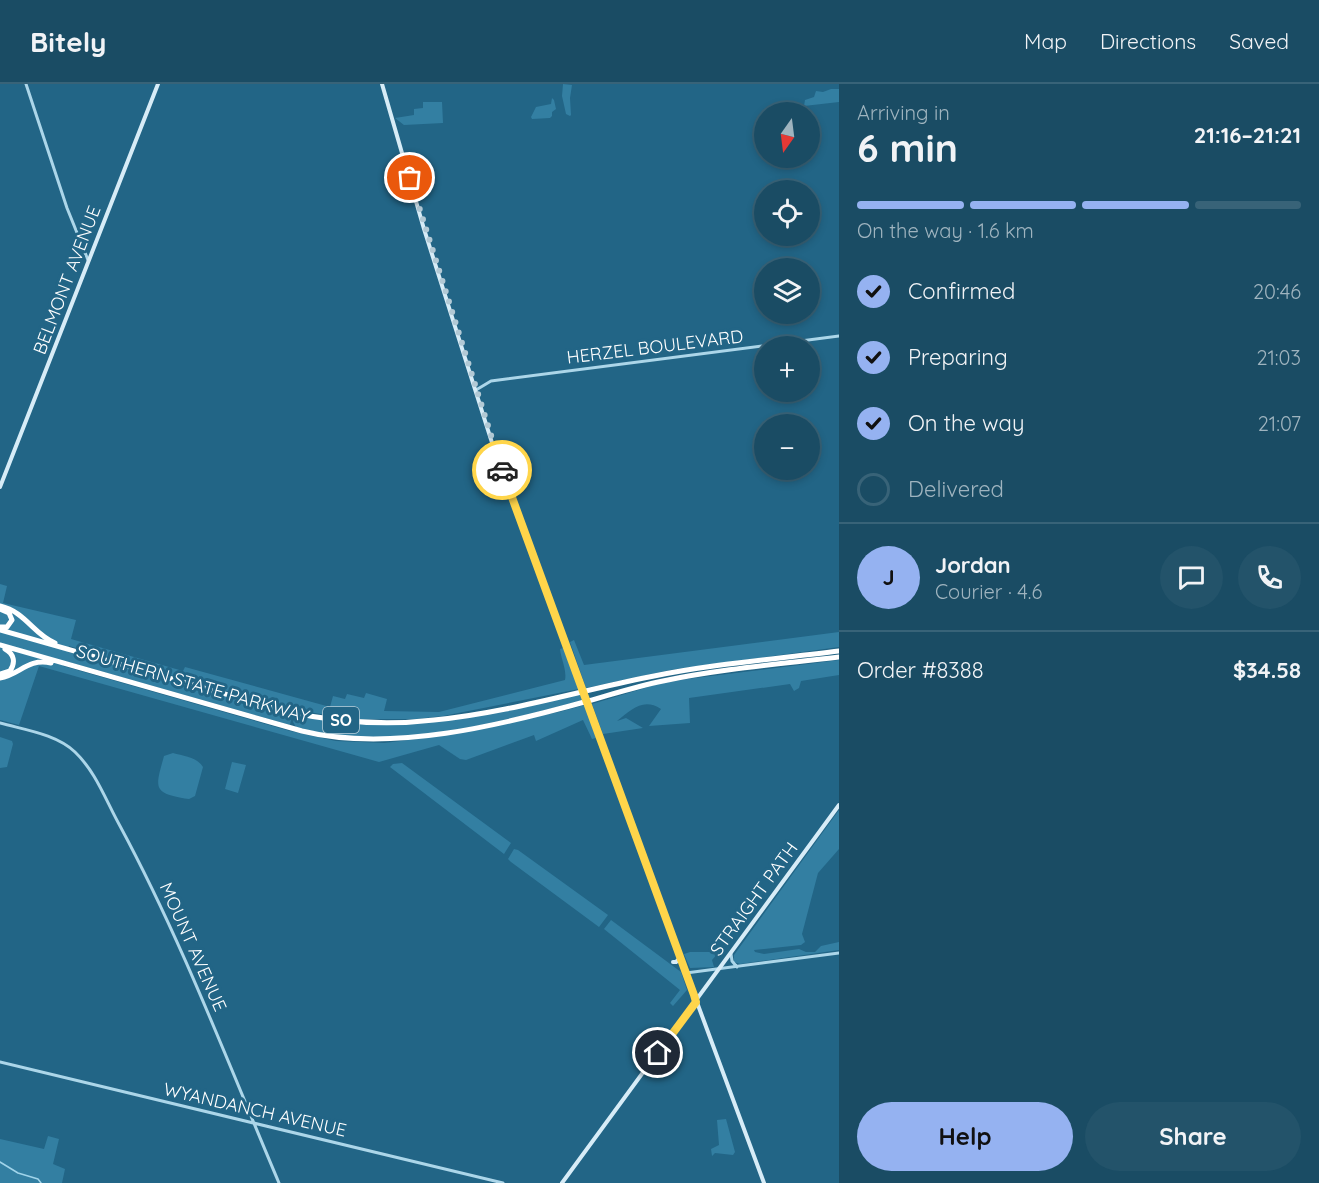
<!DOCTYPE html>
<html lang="en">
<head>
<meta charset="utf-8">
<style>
	body { margin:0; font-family:Quicksand,sans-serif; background:#23536a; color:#f1f3f6; height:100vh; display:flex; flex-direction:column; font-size:22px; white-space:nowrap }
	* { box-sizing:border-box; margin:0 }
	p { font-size:20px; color:#9fb4bf }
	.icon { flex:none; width:33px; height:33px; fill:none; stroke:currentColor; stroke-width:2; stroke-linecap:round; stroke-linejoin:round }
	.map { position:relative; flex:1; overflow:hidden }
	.details { display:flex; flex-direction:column; background:#1a4c64; width:480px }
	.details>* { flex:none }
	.needle { width:39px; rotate:194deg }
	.tools { position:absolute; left:754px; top:18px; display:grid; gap:12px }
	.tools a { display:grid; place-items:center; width:66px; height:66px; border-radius:50%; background:#1a4c64; box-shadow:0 3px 9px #0003,0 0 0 2px #386378; font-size:30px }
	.pin { position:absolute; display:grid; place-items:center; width:51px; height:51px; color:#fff; margin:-26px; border:3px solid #fff; border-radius:50%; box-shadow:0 2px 6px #0007 }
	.courier { position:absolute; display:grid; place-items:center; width:60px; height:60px; margin:-30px; border:4px solid #ffd54a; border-radius:50%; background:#fff; color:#222; box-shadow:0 2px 8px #0007 }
	.headline em { font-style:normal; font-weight:800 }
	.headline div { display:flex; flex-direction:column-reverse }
	.headline { display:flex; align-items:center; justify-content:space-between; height:102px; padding:0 18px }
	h1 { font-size:39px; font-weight:800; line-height:45px }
	.bar { display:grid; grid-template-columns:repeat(4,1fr); gap:9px 6px; align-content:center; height:72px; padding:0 18px }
	.bar i { height:8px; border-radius:4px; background:#386378 }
	.bar .current { background:#95b2f1 }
	.bar p { grid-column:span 4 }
	.line { display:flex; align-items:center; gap:15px; padding:0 18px; border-top:2px solid #386378 }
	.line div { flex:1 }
	.round { display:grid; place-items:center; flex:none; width:63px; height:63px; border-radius:32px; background:#23536a }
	ol { padding:0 18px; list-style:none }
	li { display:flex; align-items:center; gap:18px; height:66px }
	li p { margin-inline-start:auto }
	li .icon { padding:6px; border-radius:50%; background:#95b2f1; color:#111; stroke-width:4 }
	li:last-child { color:#9fb4bf }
	li i { width:33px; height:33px; border:3px solid #386378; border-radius:50% }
	.button { display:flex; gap:12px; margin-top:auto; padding:12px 18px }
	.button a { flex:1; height:69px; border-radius:36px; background:#95b2f1; color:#111; font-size:24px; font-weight:800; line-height:69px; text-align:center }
	.button a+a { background:#23536a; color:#f1f3f6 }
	header { display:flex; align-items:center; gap:36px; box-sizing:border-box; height:84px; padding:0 30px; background:#1a4c64; border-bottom:2px solid #386378 }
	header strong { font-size:28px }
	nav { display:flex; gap:33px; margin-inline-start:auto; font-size:21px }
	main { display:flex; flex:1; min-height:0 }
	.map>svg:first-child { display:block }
	.green { fill:#337fa2 }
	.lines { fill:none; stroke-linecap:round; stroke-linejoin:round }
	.stream { stroke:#a0d4ea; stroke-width:1.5 }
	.tertiary { stroke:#acd6e9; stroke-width:3 }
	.secondary { stroke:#d7ecf7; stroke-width:4 }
	.motorway { stroke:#fff; stroke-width:5 }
	.secondary-bridge { stroke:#d7ecf7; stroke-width:4 }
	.done { stroke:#b2c9d5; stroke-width:6; stroke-dasharray:0 10.8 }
	.route { stroke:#ffd54a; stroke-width:8 }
	.labels { text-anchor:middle; stroke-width:6; stroke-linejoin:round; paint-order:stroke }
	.shield { fill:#226586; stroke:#bdd1db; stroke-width:1.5 }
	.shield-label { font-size:16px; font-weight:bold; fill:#fff }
	.street-label { font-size:18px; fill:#fff; stroke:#226586 }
</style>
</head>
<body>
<header>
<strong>Bitely</strong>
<nav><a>Map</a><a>Directions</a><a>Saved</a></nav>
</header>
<main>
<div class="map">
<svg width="839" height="1099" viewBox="0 0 839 1099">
	<rect width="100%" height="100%" fill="#226586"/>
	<path class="green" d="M563,0l9,1 -2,13 1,17 -1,1 -4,-2 -4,-18z
		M831,5h8v13l-35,4 1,-6 9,-3 2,-6 7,1z
		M552,14l2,2 2,9 -4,3v4l-2,2 -18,1 -1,-2 5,-10 15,-3z
		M423,18h19l1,21 -39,2 -9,-7 19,-3v-6l9,-1z
		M0,500l7,2 -4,17 73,17 -5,19 112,32 2,-4 145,40 3,-11 12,3 2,-5 17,4 2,-5 21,6 -3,12 55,1 126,-32c2,-10 -4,-21 -5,-31l3,-1 16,41 -136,27 -27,3h-61l-24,-3 -48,-9 -214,-61 -1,6 224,63 -2,10 -225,-64 -2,5 227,65 46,10 48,2 33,-4 142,-27 26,-7 11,33 -4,1 -9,-19 -47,21 -2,-6 -68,25 -6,-1 -21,-14 -60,17 -340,-96 -20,59 -19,-5z
		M839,548v15l-169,23 -84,18 -16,-46 4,-2 10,25z
		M839,576v15l-38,6 -2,7 -5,3 -4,-7 -101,14 1,25 -41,3 12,-17c-18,-12 -30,1 -44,12l9,-3 17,10 -40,6 -11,-30 66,-20 29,-5z
		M581,610l2,6c-91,24 -194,52 -287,27l-3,-5 2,-4 4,-2 68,9 45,-1z
		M0,653l12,4 1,3 -6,23 -7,1z
		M173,669c10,3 24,4 30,14l-8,29 -6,3c-37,-6 -34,-10 -25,-43z
		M232,678l14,3 -8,28 -13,-4z
		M402,679l109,80 -7,11 -114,-87 3,-3z
		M839,726v39l-21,24 -16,61 3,8 -4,3 -47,5 1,2 9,2 35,-5 7,3h9l6,-6 18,-4v8l-99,14 -6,-2v-7z
		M514,765l4,1 90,65 -9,12 -88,-65 -3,-3z
		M611,836l70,52 6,18 -14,16 -3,-3 10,-13 -76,-61z
		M690,868h29l-7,8 2,7 -24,1 -6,-14z
		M726,1035l9,33 -2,3 -18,-2 -3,3 -1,-7 8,-4 -2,-25z
		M48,1052l11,3 -6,25 12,5 -3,14h-62v-44l44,10z"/>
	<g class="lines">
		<path class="stream" d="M0,1078l18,11 20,6 3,4"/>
		<path class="tertiary" d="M26,0l41,124 21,52
			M476,306l15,-9 348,-45
			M0,639c25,7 56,11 75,29 21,20 31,49 45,74 62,115 108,237 159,357
			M731,870l1,7 5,6
			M686,889l153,-20
			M0,978l503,121"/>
		<path class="secondary" d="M382,0l42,145 70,220 86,233
			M0,403l158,-403
			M590,625l16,48 158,426
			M673,878h3l4,-4
			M562,1099l277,-378"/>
		<path class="motorway" d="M0,522c26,6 33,28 55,37
			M0,543h7l5,-7 -3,-7 -7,-3
			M0,546l285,81c49,11 99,15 149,9 73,-7 144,-29 215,-43 62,-13 127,-18 190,-26
			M0,561l302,86c88,22 200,-6 286,-30 25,-7 50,-15 75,-20 57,-12 118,-17 176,-24
			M0,590l10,-3c6,-9 4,-17 -5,-22
			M0,594c20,-3 27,-20 51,-15"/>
		<path class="secondary-bridge" d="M580,598l10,27"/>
	</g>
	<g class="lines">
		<path class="done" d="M410,94l92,292"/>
		<path class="route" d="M502,386l192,525 2,7 -38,51"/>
	</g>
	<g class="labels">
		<rect class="shield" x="323" y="623" width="36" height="26" rx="4.5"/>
		<g class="shield-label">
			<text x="341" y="642">SO</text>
		</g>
		<g class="street-label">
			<text transform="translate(67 196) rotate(-69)" y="6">BELMONT AVENUE</text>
			<text transform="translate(655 263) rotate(-7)" y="6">HERZEL BOULEVARD</text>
			<text transform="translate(193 600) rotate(16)" y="6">SOUTHERN STATE PARKWAY</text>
			<text transform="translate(754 815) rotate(-54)" y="6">STRAIGHT PATH</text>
			<text transform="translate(193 863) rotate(66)" y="6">MOUNT AVENUE</text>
			<text transform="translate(255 1026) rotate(13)" y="6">WYANDANCH AVENUE</text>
		</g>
	</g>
</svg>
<div class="tools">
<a><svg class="needle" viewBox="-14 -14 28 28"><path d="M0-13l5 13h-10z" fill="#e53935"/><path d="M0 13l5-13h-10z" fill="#9fb4bf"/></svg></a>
<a><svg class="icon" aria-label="locate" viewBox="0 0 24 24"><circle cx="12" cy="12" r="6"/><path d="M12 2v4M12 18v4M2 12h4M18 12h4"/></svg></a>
<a><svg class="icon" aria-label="layers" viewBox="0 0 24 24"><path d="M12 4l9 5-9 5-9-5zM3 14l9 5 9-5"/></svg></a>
<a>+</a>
<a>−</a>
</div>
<div class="pin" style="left:410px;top:94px;background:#ea580c"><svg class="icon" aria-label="bag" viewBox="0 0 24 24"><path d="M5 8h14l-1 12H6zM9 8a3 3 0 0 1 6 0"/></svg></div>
<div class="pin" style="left:658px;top:969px;background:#1f2937"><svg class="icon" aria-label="home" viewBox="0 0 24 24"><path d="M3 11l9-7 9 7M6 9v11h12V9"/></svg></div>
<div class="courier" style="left:502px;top:386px"><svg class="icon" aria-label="car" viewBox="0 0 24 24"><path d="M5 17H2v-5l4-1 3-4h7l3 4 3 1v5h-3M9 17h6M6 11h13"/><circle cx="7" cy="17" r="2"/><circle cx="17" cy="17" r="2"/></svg></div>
</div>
<section class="details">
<div class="headline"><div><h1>6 min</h1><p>Arriving in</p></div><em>21:16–21:21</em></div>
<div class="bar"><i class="current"></i><i class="current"></i><i class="current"></i><i></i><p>On the way · 1.6 km</p></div>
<ol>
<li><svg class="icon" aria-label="check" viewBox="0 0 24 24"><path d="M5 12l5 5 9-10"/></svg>Confirmed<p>20:46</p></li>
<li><svg class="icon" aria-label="check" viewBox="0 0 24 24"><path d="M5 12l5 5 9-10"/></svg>Preparing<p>21:03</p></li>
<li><svg class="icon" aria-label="check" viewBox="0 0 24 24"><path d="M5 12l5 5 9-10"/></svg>On the way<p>21:07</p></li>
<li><i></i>Delivered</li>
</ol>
<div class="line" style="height:108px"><b class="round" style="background:#95b2f1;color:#111">J</b><div><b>Jordan</b><p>Courier · 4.6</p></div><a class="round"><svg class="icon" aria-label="chat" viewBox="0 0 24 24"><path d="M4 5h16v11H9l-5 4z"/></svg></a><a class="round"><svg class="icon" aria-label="phone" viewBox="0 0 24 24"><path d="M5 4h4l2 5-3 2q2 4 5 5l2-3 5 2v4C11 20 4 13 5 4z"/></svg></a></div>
<div class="line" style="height:78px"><div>Order #8388</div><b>$34.58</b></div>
<div class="button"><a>Help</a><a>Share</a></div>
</section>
</main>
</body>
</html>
